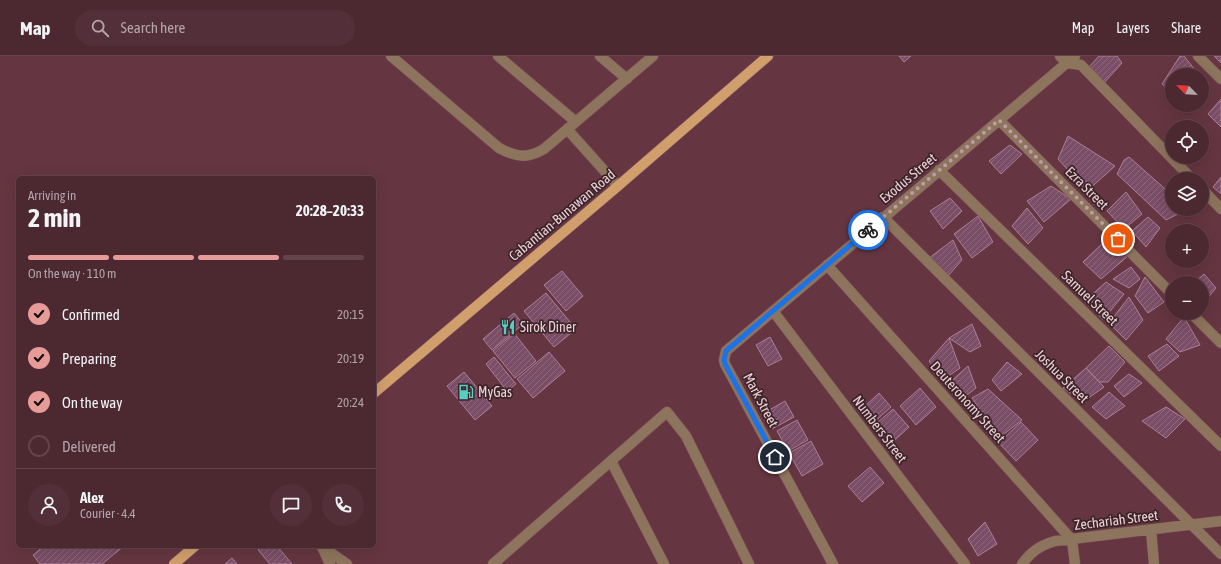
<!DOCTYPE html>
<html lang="en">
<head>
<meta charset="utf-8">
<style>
	body { margin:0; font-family:"Asap Condensed",sans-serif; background:#533039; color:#f1f3f6; height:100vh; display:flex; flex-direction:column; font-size:15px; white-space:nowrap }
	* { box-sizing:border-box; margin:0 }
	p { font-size:13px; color:#b2a6ab }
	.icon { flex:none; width:22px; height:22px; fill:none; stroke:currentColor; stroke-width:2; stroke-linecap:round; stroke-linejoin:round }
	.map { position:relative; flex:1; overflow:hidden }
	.sheet { position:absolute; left:16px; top:120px; width:360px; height:372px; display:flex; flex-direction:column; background:#4c2831; border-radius:6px; box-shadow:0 4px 16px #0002,0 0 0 1px #63444d }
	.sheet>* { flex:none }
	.needle { width:26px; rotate:295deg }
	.buttons { position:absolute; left:1165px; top:12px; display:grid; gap:8px }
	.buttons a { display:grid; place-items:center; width:44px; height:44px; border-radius:50%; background:#4c2831; box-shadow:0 4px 16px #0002,0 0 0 1px #63444d; font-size:20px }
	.pin { position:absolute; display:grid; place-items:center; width:34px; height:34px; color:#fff; margin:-17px; border:2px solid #fff; border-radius:50%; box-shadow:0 1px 4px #0007 }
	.courier { position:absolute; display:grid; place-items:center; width:40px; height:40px; margin:-20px; border:3px solid #1a73e8; border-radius:50%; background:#fff; color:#222; box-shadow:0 1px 5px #0007 }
	.summary em { font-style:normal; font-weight:700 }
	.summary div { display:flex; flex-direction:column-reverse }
	.summary { display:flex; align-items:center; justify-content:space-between; height:68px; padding:0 12px }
	h1 { font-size:26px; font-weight:700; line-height:30px }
	.bar { display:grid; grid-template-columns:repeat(4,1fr); gap:6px 4px; align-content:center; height:48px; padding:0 12px }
	.bar i { height:5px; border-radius:3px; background:#63444d }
	.bar .current { background:#e69b98 }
	.bar p { grid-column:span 4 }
	.line { display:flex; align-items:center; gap:10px; padding:0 12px; border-top:1px solid #63444d }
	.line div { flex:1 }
	.round { display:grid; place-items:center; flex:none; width:42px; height:42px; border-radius:21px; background:#533039 }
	ol { padding:0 12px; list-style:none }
	li { display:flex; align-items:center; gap:12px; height:44px }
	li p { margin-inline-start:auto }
	li .icon { padding:4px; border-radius:50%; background:#e69b98; color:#111; stroke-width:4 }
	li:last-child { color:#b2a6ab }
	li i { width:22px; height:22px; border:2px solid #63444d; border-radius:50% }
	header { display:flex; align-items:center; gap:24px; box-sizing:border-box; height:56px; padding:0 20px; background:#4c2831; border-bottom:1px solid #63444d }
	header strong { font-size:19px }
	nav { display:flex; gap:22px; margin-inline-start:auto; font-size:14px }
	.search { width:280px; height:36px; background:#533039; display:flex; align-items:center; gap:10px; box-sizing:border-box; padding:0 14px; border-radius:22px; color:#b2a6ab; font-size:15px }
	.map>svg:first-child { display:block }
	.building { fill:url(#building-hatch); stroke:#ad7d96 }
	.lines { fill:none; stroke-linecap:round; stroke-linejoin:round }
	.minor-casing { stroke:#81555f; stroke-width:11 }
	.major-casing { stroke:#81555f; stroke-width:11 }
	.minor { stroke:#8d745c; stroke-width:10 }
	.major { stroke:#d19f6c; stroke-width:10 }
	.done { stroke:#bf9ba2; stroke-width:4; stroke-dasharray:0 7.2 }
	.route { stroke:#1a73e8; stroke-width:5 }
	.labels { text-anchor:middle; stroke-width:3.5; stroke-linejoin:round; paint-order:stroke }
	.street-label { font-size:14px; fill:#efd1d6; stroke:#3c252a }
	.poi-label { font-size:14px; fill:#efd1d6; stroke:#3c252a; text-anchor:start }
</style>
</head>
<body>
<header>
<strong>Map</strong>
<div class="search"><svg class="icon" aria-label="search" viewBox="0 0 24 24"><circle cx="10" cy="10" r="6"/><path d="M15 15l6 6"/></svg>Search here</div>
<nav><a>Map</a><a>Layers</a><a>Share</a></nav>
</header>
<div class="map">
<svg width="1221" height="508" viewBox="0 0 1221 508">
	<defs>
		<pattern id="building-hatch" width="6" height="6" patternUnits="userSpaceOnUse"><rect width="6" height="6" fill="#7a4e66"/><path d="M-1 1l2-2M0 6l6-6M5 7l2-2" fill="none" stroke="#8d667b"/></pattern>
	</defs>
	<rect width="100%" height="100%" fill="#653641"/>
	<path class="building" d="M899,0h12l-7,6z
		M1099,0h18l5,7 -18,20 -16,-15z
		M1180,0h4l15,19h-27v17l-10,-8z
		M1214,0h7v7z
		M1221,43v28l-13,-13z
		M1068,80l47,30 -28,25 -29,-32z
		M1010,89l12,9 -21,20 -12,-13z
		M1129,101l43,38v14h16l-22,11 -49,-46 7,-14z
		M1221,121v17l-8,-7z
		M1051,130l20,13 -27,23 -17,-21z
		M1126,136l16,22 -18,15 -17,-18z
		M950,142l12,13 -19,18 -13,-18z
		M1027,152l16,20 -15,16 -16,-18z
		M978,160l15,26 -21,16 -18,-24z
		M1148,161l12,11 -14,19 -14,-16z
		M1108,182l20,18 -27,23 -18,-17z
		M953,184l9,20 -14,16 -19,-18z
		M1131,211l9,12 -11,9 -16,-9z
		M562,215l21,25 -17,15 -22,-26z
		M1204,218l12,14 -14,17v-22h-8z
		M1145,221l19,25 -16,11 -13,-17z
		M1106,226l18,12 -21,26 -17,-20z
		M546,237l30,36 -22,18 -30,-36z
		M1129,241l14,23 -17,20 -17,-17z
		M514,257l9,11 -31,26 -9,-11z
		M1184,261l16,28 -20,7 -14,-13z
		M972,268l9,22 -11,6 -21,-14z
		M514,277l22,28 -21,17 -22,-27z
		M770,281l12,22 -14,7 -12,-21z
		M949,282l11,30 -17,12 -14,-19z
		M1167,288l12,12 -20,15 -11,-15z
		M1109,290l16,16 -17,20h-9l-13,-14z
		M549,296l16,19 -32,27 -16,-19z
		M494,301l22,27 -9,7 -21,-27z
		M1007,306l15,12 -21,17 -9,-11z
		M968,310l8,22 -14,11 -14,-15z
		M1086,312l18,19 -21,15 -20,-14z
		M464,316l28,34 -17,14 -28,-34z
		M1129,318l13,9 -18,14 -10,-11z
		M920,332l16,19 -20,18 -16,-19z
		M988,333l34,31 -23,18 -27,-40z
		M1109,336l16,14 -19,13 -14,-12z
		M879,337l12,14 -18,16 -12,-13z
		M785,345l9,16 -22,12 -8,-16z
		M1166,351l19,12 -19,19 -24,-17z
		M893,353l16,18 -16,15 -17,-18z
		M797,364l11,20 -20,11 -11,-20z
		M1021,366l17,18 -22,21 -17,-18z
		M811,385l12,23 -21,12 -13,-23z
		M870,411l14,16 -22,19 -14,-16z
		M985,466l12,22 -19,12 -10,-17z
		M44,490h80l-22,18h-62l-7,-9z
		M263,490h14l15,18h-22l-12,-14z
		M232,502l5,6h-12z"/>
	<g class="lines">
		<g class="minor-casing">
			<path id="minor" d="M391,0l108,92c17,9 28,11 45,1l109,-93
				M498,0l78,66
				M600,0l27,23
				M1060,0l7,7 14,2 111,114
				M1198,0l23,23
				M999,64l173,174
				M567,73l51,57
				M939,114l282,276
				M1202,133l19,20
				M883,161l338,337
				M827,209l245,275 3,24
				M773,255l192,253
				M1191,257l30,30
				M611,405l53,103
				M1151,474l3,34
				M321,490l26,18
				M323,493l7,15
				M493,508l174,-152 19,24 63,128
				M833,508l-108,-200 -1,-4 2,-9 349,-295
				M1022,508c10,-13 17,-18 33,-23l166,-20"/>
		</g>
		<g class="major-casing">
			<path id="major" d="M374,337l244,-207 150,-130
				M174,508l21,-18"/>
		</g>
		<use href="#minor" class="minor"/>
		<use href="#major" class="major"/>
	</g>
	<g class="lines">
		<path class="done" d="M868,174l131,-110 119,119"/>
		<path class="route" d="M775,401l-50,-93 -1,-4 2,-9 142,-121"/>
	</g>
	<defs>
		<g id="restaurant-bare" transform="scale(1.2)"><path d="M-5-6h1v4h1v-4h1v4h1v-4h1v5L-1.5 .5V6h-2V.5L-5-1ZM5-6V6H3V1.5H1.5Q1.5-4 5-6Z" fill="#57cec2" stroke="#3c252a" stroke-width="2.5" paint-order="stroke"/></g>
		<g id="fuel-bare" transform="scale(1.2)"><path d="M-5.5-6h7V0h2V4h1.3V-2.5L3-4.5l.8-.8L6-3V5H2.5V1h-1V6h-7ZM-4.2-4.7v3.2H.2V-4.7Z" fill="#57cec2" stroke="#3c252a" stroke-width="2.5" paint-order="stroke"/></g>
	</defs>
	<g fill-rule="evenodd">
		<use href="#restaurant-bare" x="508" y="271"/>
		<use href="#fuel-bare" x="466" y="336"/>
	</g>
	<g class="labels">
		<g class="street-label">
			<text transform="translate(908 122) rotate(-40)" y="5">Exodus Street</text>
			<text transform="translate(1087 132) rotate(45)" y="5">Ezra Street</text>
			<text transform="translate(562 159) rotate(-40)" y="5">Cabantian-Bunawan Road</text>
			<text transform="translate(1090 242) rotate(44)" y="5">Samuel Street</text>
			<text transform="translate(1062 320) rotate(45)" y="5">Joshua Street</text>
			<text transform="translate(761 344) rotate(62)" y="5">Mark Street</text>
			<text transform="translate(968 346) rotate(48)" y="5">Deuteronomy Street</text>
			<text transform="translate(880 373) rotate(53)" y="5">Numbers Street</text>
			<text transform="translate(1116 464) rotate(-7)" y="5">Zechariah Street</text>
		</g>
		<g class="poi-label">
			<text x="520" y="276">Sirok Diner</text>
			<text x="478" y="341">MyGas</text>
		</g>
	</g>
</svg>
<div class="buttons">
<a><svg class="needle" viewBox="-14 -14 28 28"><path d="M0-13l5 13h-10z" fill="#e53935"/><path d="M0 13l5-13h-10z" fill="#b2a6ab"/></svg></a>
<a><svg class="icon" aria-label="locate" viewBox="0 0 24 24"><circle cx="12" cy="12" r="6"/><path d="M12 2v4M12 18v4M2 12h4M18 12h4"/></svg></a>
<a><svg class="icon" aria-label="layers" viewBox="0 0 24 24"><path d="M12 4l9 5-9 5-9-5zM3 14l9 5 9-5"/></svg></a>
<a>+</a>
<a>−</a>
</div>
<div class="pin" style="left:1118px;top:183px;background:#ea580c"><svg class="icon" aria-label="bag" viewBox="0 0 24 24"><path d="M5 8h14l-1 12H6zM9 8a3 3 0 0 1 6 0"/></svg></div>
<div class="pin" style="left:775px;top:401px;background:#1f2937"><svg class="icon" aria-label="home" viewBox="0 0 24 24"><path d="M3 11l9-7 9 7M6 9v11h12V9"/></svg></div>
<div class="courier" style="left:868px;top:174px"><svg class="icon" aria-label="bike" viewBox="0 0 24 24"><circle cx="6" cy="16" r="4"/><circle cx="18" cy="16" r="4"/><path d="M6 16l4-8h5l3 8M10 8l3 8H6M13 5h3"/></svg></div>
<section class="sheet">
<div class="summary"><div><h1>2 min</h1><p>Arriving in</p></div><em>20:28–20:33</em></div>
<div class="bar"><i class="current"></i><i class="current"></i><i class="current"></i><i></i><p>On the way · 110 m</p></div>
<ol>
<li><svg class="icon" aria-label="check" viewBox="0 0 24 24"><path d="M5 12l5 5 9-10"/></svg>Confirmed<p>20:15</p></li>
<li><svg class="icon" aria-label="check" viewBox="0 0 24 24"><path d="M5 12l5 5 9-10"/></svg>Preparing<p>20:19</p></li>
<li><svg class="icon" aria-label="check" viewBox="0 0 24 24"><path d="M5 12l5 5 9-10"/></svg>On the way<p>20:24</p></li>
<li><i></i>Delivered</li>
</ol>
<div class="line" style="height:72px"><a class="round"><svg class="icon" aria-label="person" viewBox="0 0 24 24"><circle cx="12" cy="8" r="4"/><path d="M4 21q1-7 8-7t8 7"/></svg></a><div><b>Alex</b><p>Courier · 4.4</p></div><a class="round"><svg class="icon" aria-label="chat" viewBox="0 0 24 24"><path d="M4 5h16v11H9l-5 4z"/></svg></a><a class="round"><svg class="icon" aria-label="phone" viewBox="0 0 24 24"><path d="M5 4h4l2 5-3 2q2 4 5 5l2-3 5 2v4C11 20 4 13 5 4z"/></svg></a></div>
</section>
</div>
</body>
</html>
